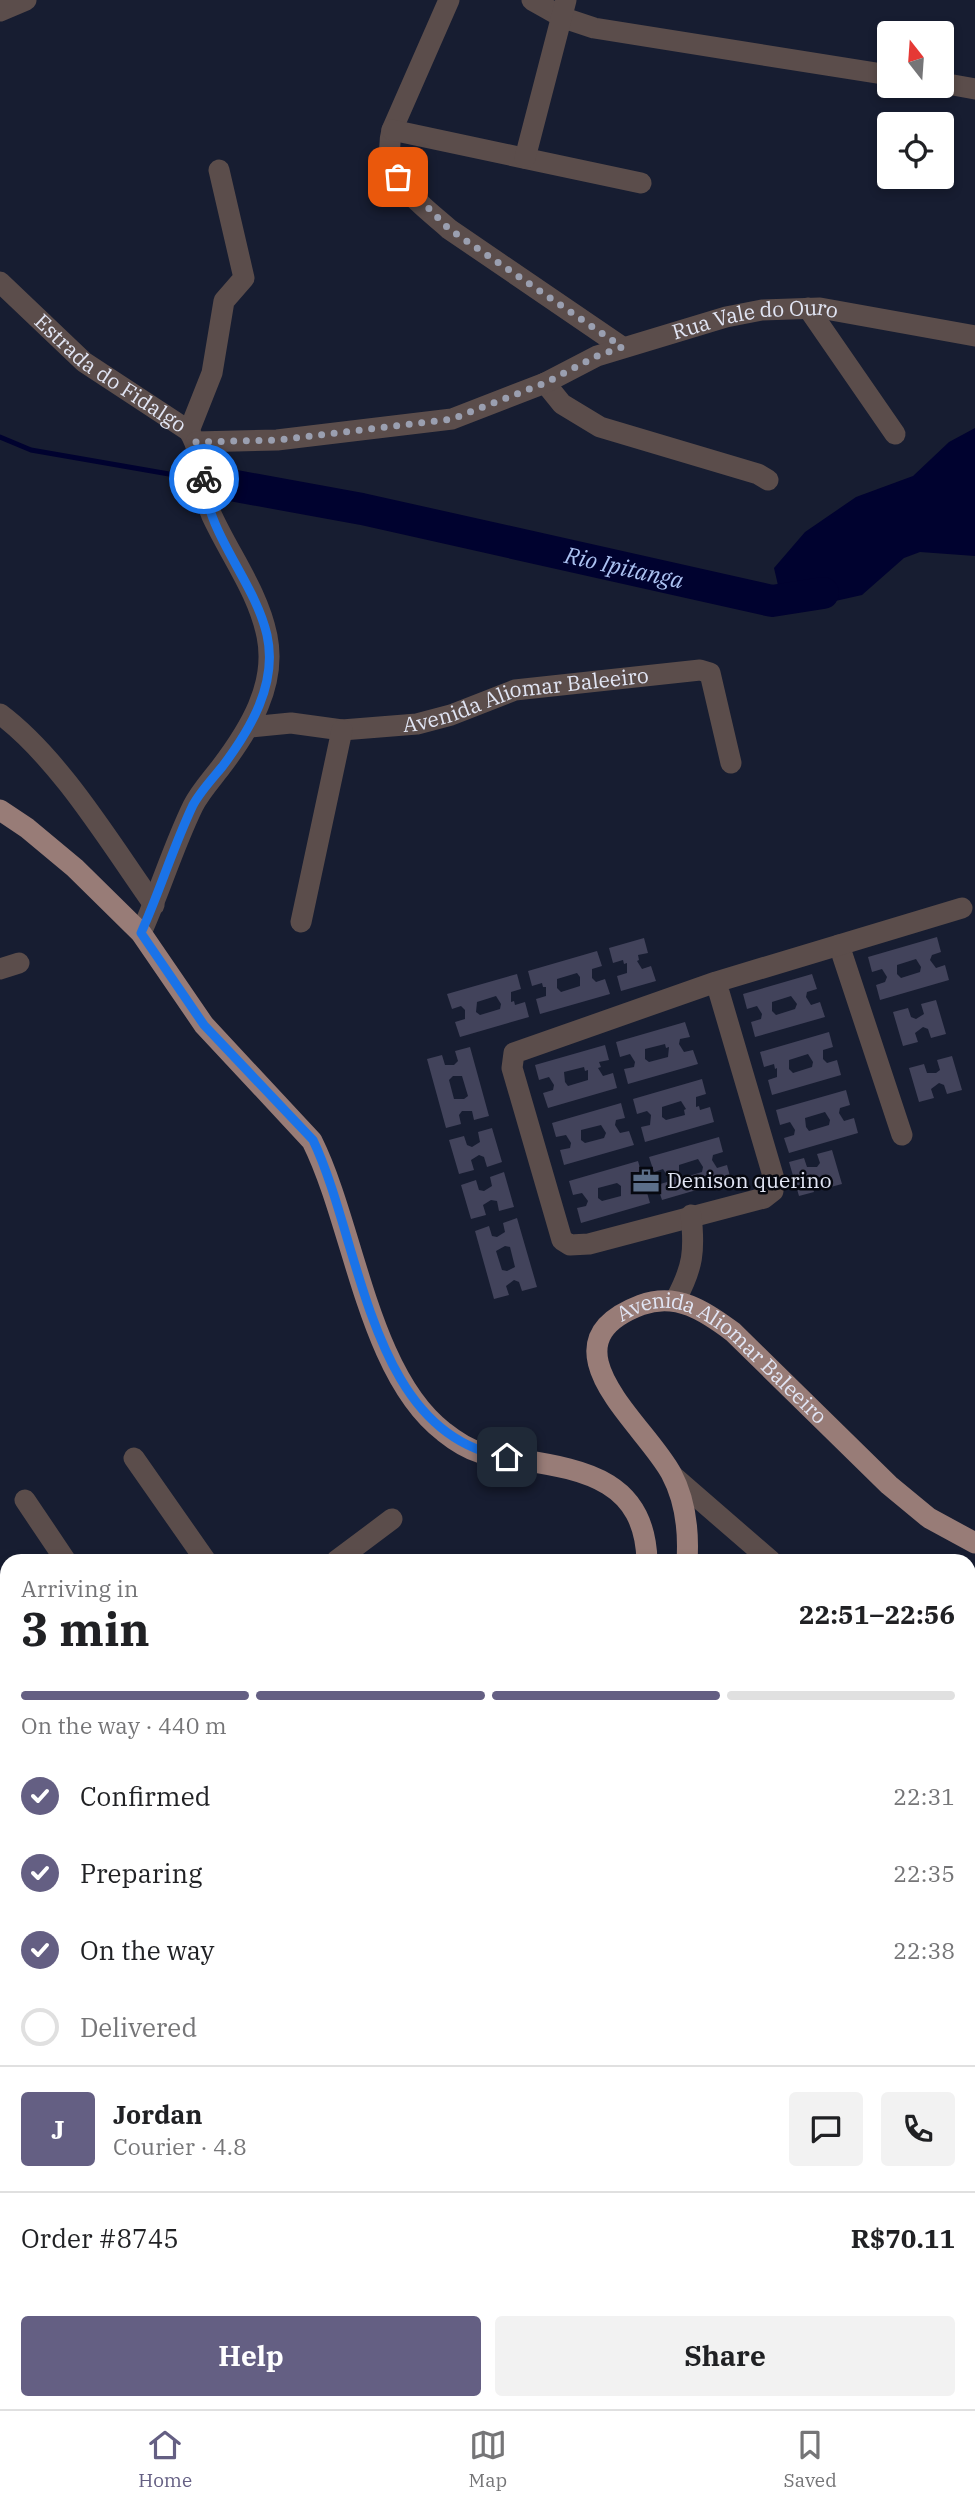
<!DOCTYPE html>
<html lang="en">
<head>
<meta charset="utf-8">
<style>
	body { margin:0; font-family:"IBM Plex Serif",serif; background:#f2f2f2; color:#202124; height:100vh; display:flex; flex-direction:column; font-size:26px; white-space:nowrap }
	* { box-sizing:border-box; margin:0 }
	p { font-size:23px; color:#757577 }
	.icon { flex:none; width:38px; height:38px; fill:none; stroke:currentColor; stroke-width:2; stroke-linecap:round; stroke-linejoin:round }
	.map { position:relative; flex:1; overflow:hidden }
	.details { position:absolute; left:0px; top:1554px; width:976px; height:856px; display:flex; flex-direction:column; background:#fff; border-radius:21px 21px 0 0; box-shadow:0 4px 10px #0003 }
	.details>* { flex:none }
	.needle { width:46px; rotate:343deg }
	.buttons { position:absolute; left:877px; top:21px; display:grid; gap:14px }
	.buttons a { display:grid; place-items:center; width:77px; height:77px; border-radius:7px; background:#fff; box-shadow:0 4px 10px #0003; font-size:35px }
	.pin { position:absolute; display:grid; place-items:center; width:60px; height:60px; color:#fff; margin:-30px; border-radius:14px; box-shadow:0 4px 10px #0006 }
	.courier { position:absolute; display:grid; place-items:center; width:70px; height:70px; margin:-35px; border:5px solid #1a73e8; border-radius:50%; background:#fff; color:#222; box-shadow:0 2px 9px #0007 }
	.summary em { font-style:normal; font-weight:700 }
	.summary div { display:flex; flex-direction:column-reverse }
	.summary { display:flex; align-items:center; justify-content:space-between; height:119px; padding:0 21px }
	h1 { font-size:46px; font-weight:700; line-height:52px }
	.bar { display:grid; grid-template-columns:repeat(4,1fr); gap:10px 7px; align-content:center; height:84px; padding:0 21px }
	.bar i { height:9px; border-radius:5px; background:#e0e0e0 }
	.bar .active { background:#645f83 }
	.bar p { grid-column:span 4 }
	.line { display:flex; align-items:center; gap:18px; padding:0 21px; border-top:2px solid #e0e0e0 }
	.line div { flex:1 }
	.round { display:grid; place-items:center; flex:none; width:74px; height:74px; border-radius:7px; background:#f2f2f2 }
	ol { padding:0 21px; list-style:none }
	li { display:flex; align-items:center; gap:21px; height:77px }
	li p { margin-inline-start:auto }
	li .icon { padding:7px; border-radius:50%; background:#645f83; color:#fff; stroke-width:4 }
	li:last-child { color:#757577 }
	li i { width:38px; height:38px; border:4px solid #e0e0e0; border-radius:50% }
	.button { display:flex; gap:14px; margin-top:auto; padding:14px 21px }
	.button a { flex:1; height:80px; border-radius:7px; background:#645f83; color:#fff; font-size:28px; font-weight:700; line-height:80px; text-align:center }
	.button a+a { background:#f2f2f2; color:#202124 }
	.dock { display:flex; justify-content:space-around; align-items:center; height:98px; border-top:2px solid #e0e0e0; background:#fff; font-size:19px; color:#757577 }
	.dock a { display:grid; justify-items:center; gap:4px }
	.dock .active { color:#645f83 }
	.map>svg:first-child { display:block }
	.water { fill:#00022f }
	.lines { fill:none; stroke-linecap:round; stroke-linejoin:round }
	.stream { stroke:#00022f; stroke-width:5 }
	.river { stroke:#00022f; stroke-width:32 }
	.building { fill:#42435b; fill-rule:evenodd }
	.minor { stroke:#5b4d4b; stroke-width:21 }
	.major { stroke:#987c77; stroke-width:21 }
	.done { stroke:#9a9fb0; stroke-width:7; stroke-dasharray:0 12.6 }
	.route { stroke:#1a73e8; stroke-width:9 }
	.labels { text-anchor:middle; stroke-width:5; stroke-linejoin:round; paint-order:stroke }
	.street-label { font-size:21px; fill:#e1e5f4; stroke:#060810 }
	.poi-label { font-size:21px; fill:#e1e5f4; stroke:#060810; text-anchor:start }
	.water-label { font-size:23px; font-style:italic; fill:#acc3f3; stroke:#060810 }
</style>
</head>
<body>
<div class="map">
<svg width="975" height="2409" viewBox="0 0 975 2409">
	<rect width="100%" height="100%" fill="#171d31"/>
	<path class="water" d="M975,428v128l-55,-4 -16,6 -42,37 -40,9 -39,3 -9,-39 31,-36 51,-35 57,-21 36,-34z"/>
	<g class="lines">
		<path class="stream" d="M0,437l31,13 161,28"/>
		<path class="river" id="s1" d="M225,484l137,25 410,92 51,-8"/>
	</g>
	<path class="building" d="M937,937l4,15 -9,3 -2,5 6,8 9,-3 4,15 -69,20 -4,-15 9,-3 2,-5 -5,-8 -10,3 -4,-15zM916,959l5,8 -1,5 -19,6 -4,-4v-9z
		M644,938l4,15 -10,2 1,5 -2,1 5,8 9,-3 5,15 -35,10 -4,-15 10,-3v-10l-3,1 -1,-4 -10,3 -4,-15z
		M597,951l5,15 -10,3v9l4,4 9,-3 5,15 -70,20 -4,-15 10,-3v-9h-3l-1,-4 -10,3 -4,-15zM577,973l3,4v9l-19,6 -4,-4v-9z
		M517,974l4,15 -10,3v10l3,-1 1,4 10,-3 4,15 -69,20 -5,-15 10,-3v-9l-4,-4 -9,3 -5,-15zM496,996l5,8 -1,5 -20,6 -4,-3 1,-10z
		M812,974l5,15 -10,3 -1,5 5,8 9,-3 5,15 -70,20 -4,-15 10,-3 1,-5 -5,-8 -10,3 -4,-15zM791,996l6,8 -2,5 -19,6 -4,-4v-9z
		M936,1000l10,34 -15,4 -3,-9 -5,-2 -8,6 3,9 -15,4 -10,-34 15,-4 3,9 5,2 8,-5 -3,-10z
		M685,1022l5,15 -10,2 -1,5 5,8 9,-2 5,14 -70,20 -4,-15 10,-2 1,-5 -5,-8 -10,3 -4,-15zM665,1044l1,4 3,-1 -1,10 -19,5 -4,-3v-10z
		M829,1032l4,15 -10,3v9l4,4 10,-3 4,15 -69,20 -4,-15 9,-3v-9l-2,1 -1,-5 -10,3 -4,-15zM808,1054l5,8 -1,5 -19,6 -4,-4v-9z
		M605,1045l4,15 -10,2 2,5 -3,1 5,8 10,-3 4,15 -69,20 -5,-15 10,-3 1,-5 -5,-8 -10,3 -4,-15zM584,1067l1,4 3,-1v10l-20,6 -3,-4 -1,-10z
		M470,1047l19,69 -15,4 -2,-9h-10l-3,4 2,9 -15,4 -19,-69 15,-4 3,10h9l4,-4 -3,-10zM453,1076h9l6,20 -4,3h-10l-5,-19z
		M952,1056l10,34 -15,4 -3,-9 -5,-2 -8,6 3,9 -15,4 -10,-34 15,-4 3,9h9l4,-3 -3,-10z
		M702,1079l4,15 -10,3v10l3,-1 1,4 10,-3 4,15 -69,20 -4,-15 9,-2 1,-10 -4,-4 -10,3 -4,-15zM681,1101l5,8 -2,1 1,5 -19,5 -4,-3v-10z
		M846,1090l4,15 -10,3 -1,5 5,8 10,-3 4,15 -69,20 -5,-15 10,-3 1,-5 -5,-8 -10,3 -4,-15zM825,1112l5,8 -1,5 -20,6 -3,-4 -1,-9z
		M621,1103l4,15 -9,2 -1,5 5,8 9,-2 5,14 -70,20 -4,-15 10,-2 1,-5 -5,-8 -10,2 -4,-14zM601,1125l5,8 -2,5 -19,5 -4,-3v-10z
		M492,1128l10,34 -15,5 -3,-10 -5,-2 -8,5 3,10 -15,4 -10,-34 15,-4 3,9 5,2 8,-5 -2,-10z
		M719,1137l4,15 -10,3 -1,5 5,8 10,-3 4,15 -69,20 -5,-15 10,-3 1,-5 -5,-8 -9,3 -5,-15zM698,1159l5,8 -1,5 -20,6 -3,-4v-9z
		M832,1150l10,34 -15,4 -3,-9 -5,-2 -8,5 3,10 -15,4 -10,-34 15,-4 3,9h10l3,-4 -3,-9z
		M638,1161l4,14 -9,3 -2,5 5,8 10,-2 4,14 -69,20 -4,-15 9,-2 2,-5 -6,-8 -9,2 -4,-14zM617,1183l4,3v10l-19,5 -4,-3v-10z
		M504,1172l10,35 -15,4 -2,-10 -6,-1 -8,5 3,10 -15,4 -10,-34 15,-5 3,10 5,1 8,-5 -2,-9z
		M517,1218l20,69 -15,4 -3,-9 -5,-2 -8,6 3,9 -15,4 -19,-68 14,-5 3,10 5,1 8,-5 -2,-9zM505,1246l5,1 5,20 -8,4 -5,-1 -6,-19z
		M970,1565l5,3v19l-5,9z
		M975,1701v35l-5,-3v-23z"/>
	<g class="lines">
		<g class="minor">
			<path d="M449,0l-57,130c-12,46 25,71 57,99l173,118"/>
			<path d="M532,0l32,18 30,10 295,47"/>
			<path d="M0,11l26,-11"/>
			<path d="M942,83l33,6"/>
			<path d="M392,130l249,53"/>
			<path d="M525,158l41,-158"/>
			<path id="s2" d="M0,282l84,80 105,69c16,26 11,58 23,85 19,41 46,76 55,120 10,49 -18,94 -46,131 -9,12 -21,25 -28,39 -20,41 -33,85 -52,127"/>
			<path d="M808,308l87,126"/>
			<path d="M545,383l17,21 38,23 158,47 10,6"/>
			<path d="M189,431l23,-58 12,-72 20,-23 -25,-108"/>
			<path id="s3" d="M196,442l81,-2 175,-21 93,-36 52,-27 129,-39 36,-7 58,-2 155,28"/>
			<path d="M0,714c60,45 110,129 154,191"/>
			<path id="s4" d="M250,727l41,-4 51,7 75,-6 34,-9 64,-25 185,-20 10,3 21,90"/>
			<path d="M301,922l41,-192"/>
			<path d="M839,945l63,190"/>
			<path d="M0,969l19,-6"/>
			<path d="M716,982l-202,71 -2,15 50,172 8,5 19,-1 175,-46 9,-7 1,-12 -58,-197 246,-74"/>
			<path d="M676,1299c17,-32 19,-48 15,-84"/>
			<path d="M134,1458l72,103"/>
			<path d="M673,1476l98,85"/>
			<path d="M25,1500l41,61"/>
			<path d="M336,1561l56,-42"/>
			<path d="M970,1653l5,-12"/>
			<path d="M0,1675l7,10"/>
			<path d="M451,2403l4,6"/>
		</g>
		<g class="major">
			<path d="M0,810l27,18 48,40 66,65 63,92 108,116c42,84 56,233 132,291 10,8 24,17 37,21 12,4 28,5 41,7 65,10 123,22 125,101"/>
			<path id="s5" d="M687,1561c2,-31 -1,-60 -16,-88 -27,-50 -133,-129 -30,-168 36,-13 64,6 92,27l156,153 40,33 46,25"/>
			<path d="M0,2118l7,-11"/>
		</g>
	</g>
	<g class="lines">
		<path class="done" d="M204,479l-8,-37 81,-2 175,-21 93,-36 52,-27 25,-9 -173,-118 -51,-52"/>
		<path class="route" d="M204,479c3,56 50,101 63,156 11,49 -17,95 -45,132 -10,12 -22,25 -29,38 -20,42 -33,86 -52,128l63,92 109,115c49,103 57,297 194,317"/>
	</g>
	<defs>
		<g id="office-bare" transform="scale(2.1)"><path d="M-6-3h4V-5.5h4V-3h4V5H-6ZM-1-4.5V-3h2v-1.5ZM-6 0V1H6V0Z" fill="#5c6f8a" stroke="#060810" stroke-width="2.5" paint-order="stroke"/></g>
	</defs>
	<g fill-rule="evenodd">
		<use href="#office-bare" x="646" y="1181"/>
	</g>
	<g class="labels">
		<g class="street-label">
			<text dy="7" stroke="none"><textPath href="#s3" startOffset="579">Rua Vale do Ouro</textPath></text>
			<text dy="7" stroke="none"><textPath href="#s2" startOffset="144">Estrada do Fidalgo</textPath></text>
			<text dy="7" stroke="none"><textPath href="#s4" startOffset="280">Avenida Aliomar Baleeiro</textPath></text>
			<text dy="7" stroke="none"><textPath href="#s5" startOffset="404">Avenida Aliomar Baleeiro</textPath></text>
		</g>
		<g class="poi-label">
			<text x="667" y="1188">Denison querino</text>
		</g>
		<g class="water-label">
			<text dy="8" stroke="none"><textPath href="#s1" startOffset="408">Rio Ipitanga</textPath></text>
		</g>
	</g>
</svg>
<div class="buttons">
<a><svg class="needle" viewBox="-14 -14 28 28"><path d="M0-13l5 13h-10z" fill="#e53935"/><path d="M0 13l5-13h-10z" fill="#757577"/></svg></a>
<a><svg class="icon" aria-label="locate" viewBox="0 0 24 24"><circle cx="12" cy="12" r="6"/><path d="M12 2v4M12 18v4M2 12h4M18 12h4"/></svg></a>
</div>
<div class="pin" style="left:398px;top:177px;background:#ea580c"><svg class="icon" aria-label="bag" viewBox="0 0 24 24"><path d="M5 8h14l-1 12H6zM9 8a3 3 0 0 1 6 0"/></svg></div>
<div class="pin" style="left:507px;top:1457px;background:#1f2937"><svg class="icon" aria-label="home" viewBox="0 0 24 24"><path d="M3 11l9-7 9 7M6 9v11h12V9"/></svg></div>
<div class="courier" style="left:204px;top:479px"><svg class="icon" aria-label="bike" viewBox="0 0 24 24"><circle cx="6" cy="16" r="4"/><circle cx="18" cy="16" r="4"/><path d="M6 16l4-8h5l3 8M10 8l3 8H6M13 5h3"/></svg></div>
<section class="details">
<div class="summary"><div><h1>3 min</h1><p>Arriving in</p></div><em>22:51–22:56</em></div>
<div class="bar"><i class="active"></i><i class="active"></i><i class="active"></i><i></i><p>On the way · 440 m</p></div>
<ol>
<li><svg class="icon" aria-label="check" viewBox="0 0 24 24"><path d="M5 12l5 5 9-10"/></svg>Confirmed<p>22:31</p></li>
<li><svg class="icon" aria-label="check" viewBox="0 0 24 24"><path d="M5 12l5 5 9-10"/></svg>Preparing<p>22:35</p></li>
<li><svg class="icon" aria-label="check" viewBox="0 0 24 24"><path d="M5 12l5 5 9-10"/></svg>On the way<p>22:38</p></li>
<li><i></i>Delivered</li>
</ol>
<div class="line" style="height:126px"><b class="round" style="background:#645f83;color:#fff">J</b><div><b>Jordan</b><p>Courier · 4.8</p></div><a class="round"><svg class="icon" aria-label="chat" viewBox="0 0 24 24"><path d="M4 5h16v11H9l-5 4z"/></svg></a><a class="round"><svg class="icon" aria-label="phone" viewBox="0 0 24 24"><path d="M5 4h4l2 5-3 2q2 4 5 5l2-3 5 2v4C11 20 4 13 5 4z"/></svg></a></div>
<div class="line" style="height:91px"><div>Order #8745</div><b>R$70.11</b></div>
<div class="button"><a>Help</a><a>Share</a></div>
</section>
</div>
<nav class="dock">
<a class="active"><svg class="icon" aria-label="home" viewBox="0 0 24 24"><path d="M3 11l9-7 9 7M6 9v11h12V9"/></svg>Home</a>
<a><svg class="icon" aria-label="map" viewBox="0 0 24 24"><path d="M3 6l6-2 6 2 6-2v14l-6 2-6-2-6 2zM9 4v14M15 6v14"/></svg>Map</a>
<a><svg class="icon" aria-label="saved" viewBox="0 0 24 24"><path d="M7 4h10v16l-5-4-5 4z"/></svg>Saved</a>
</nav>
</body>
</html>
